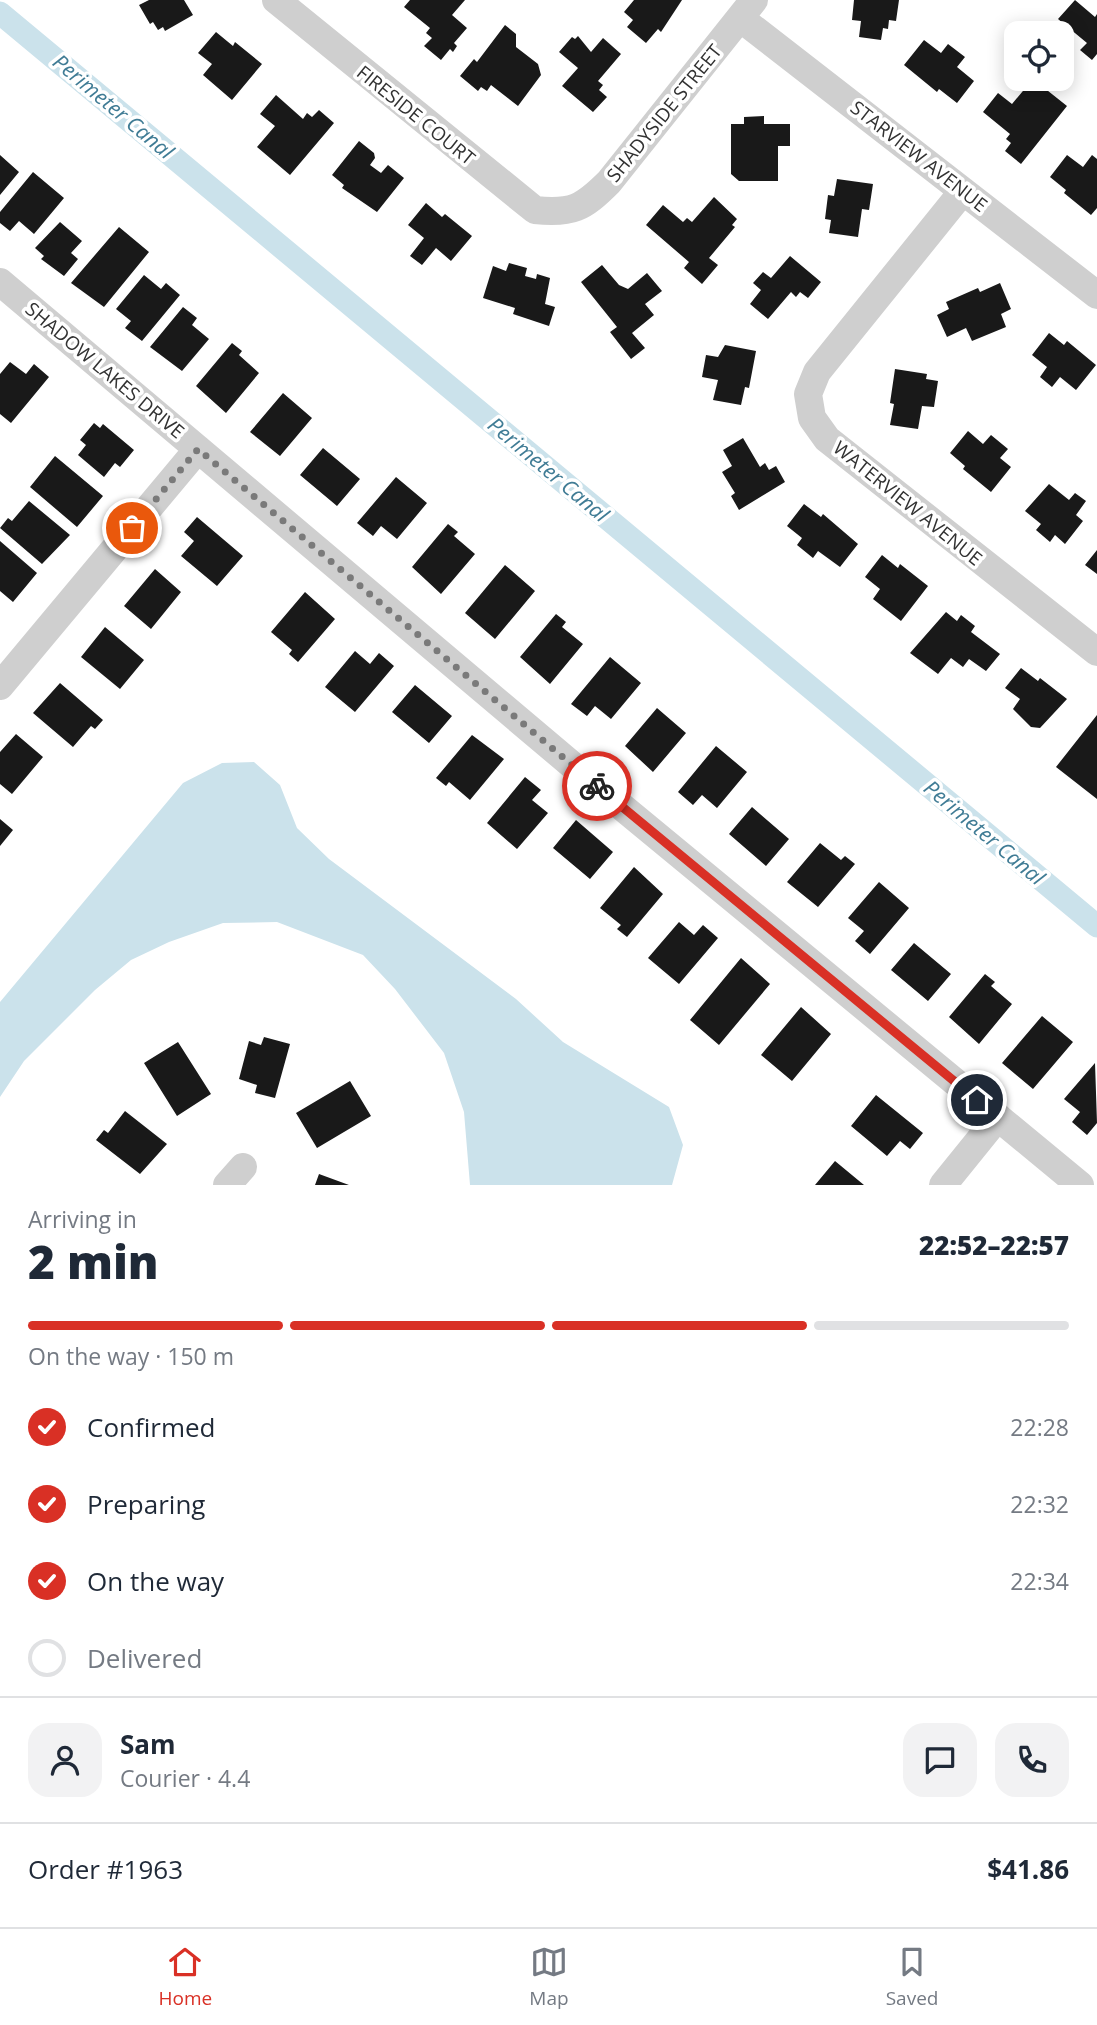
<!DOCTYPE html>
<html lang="en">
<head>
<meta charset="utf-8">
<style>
	body { margin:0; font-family:"Open Sans",sans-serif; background:#f2f2f3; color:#1f2937; height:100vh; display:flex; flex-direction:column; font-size:26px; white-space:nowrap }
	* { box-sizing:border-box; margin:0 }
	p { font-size:23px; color:#747a83 }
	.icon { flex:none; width:38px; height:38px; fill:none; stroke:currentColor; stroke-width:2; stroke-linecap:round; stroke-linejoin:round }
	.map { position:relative; height:1185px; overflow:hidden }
	.details { display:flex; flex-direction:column; background:#fff; flex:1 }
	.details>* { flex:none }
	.buttons { position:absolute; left:1004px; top:21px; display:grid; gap:14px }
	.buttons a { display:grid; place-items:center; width:70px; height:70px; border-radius:14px; background:#fff; box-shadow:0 4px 18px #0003; font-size:35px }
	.pin { position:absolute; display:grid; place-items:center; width:60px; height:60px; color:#fff; margin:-30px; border:4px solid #fff; border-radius:50%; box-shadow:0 2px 7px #0007 }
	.courier { position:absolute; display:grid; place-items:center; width:70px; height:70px; margin:-35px; border:5px solid #d93025; border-radius:50%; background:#fff; color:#222; box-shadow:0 2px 9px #0007 }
	.headline em { font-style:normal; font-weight:800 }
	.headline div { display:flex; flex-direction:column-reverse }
	.headline { display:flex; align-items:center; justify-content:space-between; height:119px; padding:0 28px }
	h1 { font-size:46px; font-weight:800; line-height:52px }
	.bar { display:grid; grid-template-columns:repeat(4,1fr); gap:10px 7px; align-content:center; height:84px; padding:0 28px }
	.bar i { height:9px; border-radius:5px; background:#e0e1e3 }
	.bar .current { background:#d93025 }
	.bar p { grid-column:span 4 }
	.line { display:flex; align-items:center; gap:18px; padding:0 28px; border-top:2px solid #e0e1e3 }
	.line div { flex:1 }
	.round { display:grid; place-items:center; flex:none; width:74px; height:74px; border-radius:21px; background:#f2f2f3 }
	ol { padding:0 28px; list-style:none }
	li { display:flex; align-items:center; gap:21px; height:77px }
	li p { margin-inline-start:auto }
	li .icon { padding:7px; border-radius:50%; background:#d93025; color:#fff; stroke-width:4 }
	li:last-child { color:#747a83 }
	li i { width:38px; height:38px; border:4px solid #e0e1e3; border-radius:50% }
	.tab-bar { display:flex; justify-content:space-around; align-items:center; height:98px; border-top:2px solid #e0e1e3; background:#fff; font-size:19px; color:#747a83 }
	.tab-bar a { display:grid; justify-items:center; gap:4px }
	.tab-bar .current { color:#d93025 }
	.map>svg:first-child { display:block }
	.water { fill:#cbe2eb }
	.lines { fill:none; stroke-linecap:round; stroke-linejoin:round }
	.canal { stroke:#cbe2eb; stroke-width:23 }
	.building { fill:#191919 }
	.minor { stroke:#cfcfcf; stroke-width:28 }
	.done { stroke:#7a7a7a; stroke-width:7; stroke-dasharray:0 12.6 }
	.route { stroke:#d93025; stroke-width:9 }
	.labels { text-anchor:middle; stroke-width:7; stroke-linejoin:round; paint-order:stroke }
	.street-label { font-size:19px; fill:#323232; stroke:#fff }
	.water-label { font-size:21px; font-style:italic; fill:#407c95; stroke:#fff }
</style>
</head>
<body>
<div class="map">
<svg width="1097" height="1185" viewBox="0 0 1097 1185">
	<rect width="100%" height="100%" fill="#fff"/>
	<path class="water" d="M254,762l26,23 17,43 32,31 187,140 47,43 106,65 14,38 -11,40h-202l-6,-73 -20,-59 -49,-64 -32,-34 -86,-33 -54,1 -54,19 -38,18 -36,30 -71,71 -24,36v-95l183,-219 39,-20z"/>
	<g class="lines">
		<path class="canal" d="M0,13l1097,913"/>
	</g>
	<path class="building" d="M149,0h35l9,15 -28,16 -2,-4 -5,3 -5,-8 -3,2 -11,-19z
		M410,0h55l-13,15 15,13 -13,15 3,3 -4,6 -3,-3 -9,11 -17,-14 8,-8 -6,-5 4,-5 -26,-21z
		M634,0h48l-21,32 -3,-3 -12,14 -19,-16 6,-7 -9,-8z
		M854,0h45l-3,21 -7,-1 -1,9 -5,-1 -2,12 -22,-3 2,-16 -9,-1z
		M1075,0l20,17 2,-3v40l-5,6 -12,-10 7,-7 -29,-24z
		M505,25l11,9v13l22,17 3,11 -23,31 -27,-21 -4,6 -6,-4 -3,4 -18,-15 14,-17 3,3z
		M216,32l17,14 2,-4 27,22 -30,36 -29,-25 9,-11 -14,-11z
		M578,36l13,16 12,-14 18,16 -23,27 5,4 -4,5 8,7 -14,15 -31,-26 16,-18 -19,-16 13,-15 3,2z
		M924,40l17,13 7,-9 17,13 -8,10 17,14 -17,22 -18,-14 -2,3 -33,-27z
		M1033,79l34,27 -46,58 -16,-13 6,-8 -5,-4 4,-5 -27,-22 15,-19 14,11z
		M276,95l27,24 4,-6 5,4 7,-7 15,13 -44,52 -33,-28 18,-21 -15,-12z
		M764,116v8h26v22h-12v35h-39l-8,-7v-50h13v-7z
		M359,141l15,12 1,5 -5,7 11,8 7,-8 16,13 -27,34 -35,-24 2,-3 -12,-10z
		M0,155l19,17 -19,23z
		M1067,155l16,12 9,-12 5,4v49l-6,7 -27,-22 2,-3 -16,-13z
		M33,172l31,26 -30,36 -15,-13 -9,10 -10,-8v-11z
		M837,179l36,5 -4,26 -7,-1 -4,28 -29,-4 2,-13 -6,-1 3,-24 6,1z
		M714,197l23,22 -5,6 3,2 -26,31 9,7 -16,19 -18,-16 5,-6 -43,-37 17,-20 20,17 4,-4 5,4z
		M426,203l16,14 3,-3 27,22 -21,25 -15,-13 -14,17 -12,-9 14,-18 -16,-13z
		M60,222l22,19 -11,12 7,6 -14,17 -23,-17 3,-3 -9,-8z
		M119,227l30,25 -45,55 -33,-24z
		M790,256l31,26 -13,16 -8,-6 -4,5 -5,-5 -23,27 -18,-15 11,-14 -8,-7 10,-11 8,6z
		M509,263l18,5 -2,8 11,3 1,-5 13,4 -5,26 10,3 -6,19 -36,-12 2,-6 -32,-10 10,-32 13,5z
		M602,265l17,20 9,4 19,-16 15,18 -17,13 9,11 -22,18 13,15 -14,11 -21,-27 7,-5 -36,-45z
		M144,275l17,14 5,-6 14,12 -38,46 -17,-13 6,-7 -15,-12z
		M1000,283l11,26 -10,5 5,13 -34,14 -6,-13 -19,9 -10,-22 12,-6 -3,-7 32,-14 2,4z
		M183,307l14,11 -5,7 17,14 -27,32 -32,-24z
		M1049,333l15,12 3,-4 29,24 -20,25 -16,-13 -8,10 -12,-10 7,-10 -15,-12z
		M232,343l10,8 -3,4 20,18 -33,40 -30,-27z
		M725,345l31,6 -7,37 -4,-1 -4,18 -28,-5 5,-20 -16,-3 4,-22 12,2z
		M10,362l16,12 8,-10 15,13 -38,46 -11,-9v-40z
		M895,369l32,5 -1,5 12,2 -4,26 -12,-1 -4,23 -28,-4 4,-21 -4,-1z
		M283,393l29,25 -32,38 -30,-24z
		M94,423l6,5 3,-4 31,26 -14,17 -5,-4 -11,14 -26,-22 8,-10 -6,-5z
		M968,431l15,13 8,-9 17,14 -8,9 11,9 -20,25 -28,-23 2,-3 -15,-13z
		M743,438l17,29 5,-4 4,7 7,-4 9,16 -46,28 -8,-14 4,-3 -13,-21 10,-6 -9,-16z
		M323,448l37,31 -23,27 -37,-31z
		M55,456l48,40 -26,31 -47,-40z
		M396,477l31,26 -30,36 -16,-13 -8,10 -16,-13z
		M1049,484l20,16 6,-7 11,8 -10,14 7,6 -18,23 -10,-9 -5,7 -14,-12 5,-6 -16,-13z
		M29,501l41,34 -28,29 -42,-36 8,-10 4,3z
		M804,504l17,13 2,-3 35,30 -18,23 -22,-16 -5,7 -16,-13 5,-7 -15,-12z
		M197,517l46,39 -26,30 -36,-30 13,-15 -10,-9z
		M448,524l10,8 -4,4 21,18 -34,40 -29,-27z
		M0,541l37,32 -24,29 -13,-11z
		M1097,550v24l-12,-9z
		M882,555l16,13 2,-4 28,22 -27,35 -28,-22 7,-10 -15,-12z
		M505,565l30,26 -40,48 -30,-26z
		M155,569l26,23 -30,37 -27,-23z
		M305,592l30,27 -37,43 -9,-8 3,-4 -21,-18z
		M946,612l11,9 4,-6 14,11 -4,6 29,22 -14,17 -17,-12 -6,8 -12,-9 -13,16 -28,-21z
		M556,614l10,8 -4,5 21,17 -33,40 -30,-27z
		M105,627l39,33 -24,29 -39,-32z
		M355,651l15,13 9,-11 15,13 -39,46 -30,-25z
		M610,657l31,26 -30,36 -16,-13 -8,10 -16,-12z
		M1021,668l17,13 2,-3 27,21 -27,29 -9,-1 -18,-18 7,-10 -15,-11z
		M60,683l43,37 -8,9 -4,-3 -18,21 -40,-34z
		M415,685l37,31 -23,27 -37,-31z
		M657,708l29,25 -33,39 -28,-26z
		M1097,715v84l-41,-32z
		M16,734l27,23 -31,37 -12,-10v-32z
		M472,735l32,24 -34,41 -21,-18 -3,4 -10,-8z
		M716,746l31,26 -30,36 -15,-13 -9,10 -15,-13z
		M525,777l16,13 -9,10 16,13 -31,36 -30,-26z
		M752,807l37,32 -23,27 -37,-32z
		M0,819l13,11 -13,16z
		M576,820l37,32 -23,27 -37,-31z
		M820,843l21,17 4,-4 10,8 -37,43 -31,-25z
		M634,867l29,27 -36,43 -10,-8 4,-4 -21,-17z
		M879,882l30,26 -39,46 -15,-13 9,-10 -16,-13z
		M679,922l15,13 9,-10 15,13 -39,46 -31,-26z
		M914,943l37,31 -23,27 -37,-31z
		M741,958l29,26 -51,61 -29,-25z
		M985,974l10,8 -4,4 21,18 -33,40 -30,-27z
		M801,1007l30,27 -39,47 -31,-26z
		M1042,1016l31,26 -40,47 -31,-26z
		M264,1037l26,7 -15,54 -20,-5 2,-8 -18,-6 10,-38 12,4z
		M178,1042l33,52 -34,22 -33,-53z
		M1095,1063l2,60 -10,12 -15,-13 8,-10 -16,-13z
		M350,1081l21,35 -54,32 -21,-35z
		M876,1095l47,38 -13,16 -10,-8 -13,15 -36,-30z
		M125,1111l42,33 -27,30 -44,-34 8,-10 4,3z
		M835,1161l29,24h-49z
		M319,1174l30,11h-34z"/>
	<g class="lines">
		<path class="minor" d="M276,0l259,210c37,4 48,-2 74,-28l145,-182
			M740,18l357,277
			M963,191l-146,181 -9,22 4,24 15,21 270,213
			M0,282l616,520 464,383
			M0,686l198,-237
			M227,1185l16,-18
			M943,1185l55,-68"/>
	</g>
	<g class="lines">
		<path class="done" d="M132,528l66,-79 399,337"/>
		<path class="route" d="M597,786l380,314"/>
	</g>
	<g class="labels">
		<g class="street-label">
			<text transform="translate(664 113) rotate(-51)" y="7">SHADYSIDE STREET</text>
			<text transform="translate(416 115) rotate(39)" y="7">FIRESIDE COURT</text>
			<text transform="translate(919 156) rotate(38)" y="7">STARVIEW AVENUE</text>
			<text transform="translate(105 370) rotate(40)" y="7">SHADOW LAKES DRIVE</text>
			<text transform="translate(908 503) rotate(39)" y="7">WATERVIEW AVENUE</text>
		</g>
		<g class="water-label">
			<text transform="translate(113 107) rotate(40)" y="7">Perimeter Canal</text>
			<text transform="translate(548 470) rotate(40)" y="7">Perimeter Canal</text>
			<text transform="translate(984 833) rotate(40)" y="7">Perimeter Canal</text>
		</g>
	</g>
</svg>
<div class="buttons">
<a><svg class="icon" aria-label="locate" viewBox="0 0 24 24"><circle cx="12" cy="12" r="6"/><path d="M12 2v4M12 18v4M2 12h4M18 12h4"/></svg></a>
</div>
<div class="pin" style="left:132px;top:528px;background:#ea580c"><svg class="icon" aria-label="bag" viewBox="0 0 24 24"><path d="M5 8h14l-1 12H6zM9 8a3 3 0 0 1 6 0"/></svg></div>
<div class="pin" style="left:977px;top:1100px;background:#1f2937"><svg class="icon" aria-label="home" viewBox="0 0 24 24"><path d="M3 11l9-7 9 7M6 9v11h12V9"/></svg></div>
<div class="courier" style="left:597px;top:786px"><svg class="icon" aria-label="bike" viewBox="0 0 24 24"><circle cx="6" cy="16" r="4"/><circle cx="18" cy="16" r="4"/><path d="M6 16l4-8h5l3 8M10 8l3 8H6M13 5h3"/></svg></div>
</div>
<section class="details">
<div class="headline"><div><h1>2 min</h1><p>Arriving in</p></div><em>22:52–22:57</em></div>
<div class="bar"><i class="current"></i><i class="current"></i><i class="current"></i><i></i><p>On the way · 150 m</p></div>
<ol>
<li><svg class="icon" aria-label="check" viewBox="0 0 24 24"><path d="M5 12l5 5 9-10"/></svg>Confirmed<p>22:28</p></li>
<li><svg class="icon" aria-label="check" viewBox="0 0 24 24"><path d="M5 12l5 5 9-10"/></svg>Preparing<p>22:32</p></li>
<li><svg class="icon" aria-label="check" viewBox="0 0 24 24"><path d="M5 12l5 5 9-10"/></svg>On the way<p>22:34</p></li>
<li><i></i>Delivered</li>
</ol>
<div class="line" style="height:126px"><a class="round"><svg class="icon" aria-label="person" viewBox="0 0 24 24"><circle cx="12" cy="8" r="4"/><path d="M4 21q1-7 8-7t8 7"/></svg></a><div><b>Sam</b><p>Courier · 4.4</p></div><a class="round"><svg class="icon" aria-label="chat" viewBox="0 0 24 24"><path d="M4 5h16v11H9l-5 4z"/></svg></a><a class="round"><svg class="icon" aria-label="phone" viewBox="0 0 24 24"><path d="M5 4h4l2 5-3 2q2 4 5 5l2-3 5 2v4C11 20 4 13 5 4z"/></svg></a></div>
<div class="line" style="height:91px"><div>Order #1963</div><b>$41.86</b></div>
</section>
<nav class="tab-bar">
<a class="current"><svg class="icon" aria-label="home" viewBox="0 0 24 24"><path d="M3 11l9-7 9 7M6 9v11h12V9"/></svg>Home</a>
<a><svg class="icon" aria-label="map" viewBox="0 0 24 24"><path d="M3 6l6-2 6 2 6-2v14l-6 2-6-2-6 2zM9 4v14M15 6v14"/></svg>Map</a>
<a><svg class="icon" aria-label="saved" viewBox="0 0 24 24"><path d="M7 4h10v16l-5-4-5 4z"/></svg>Saved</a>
</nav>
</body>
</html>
